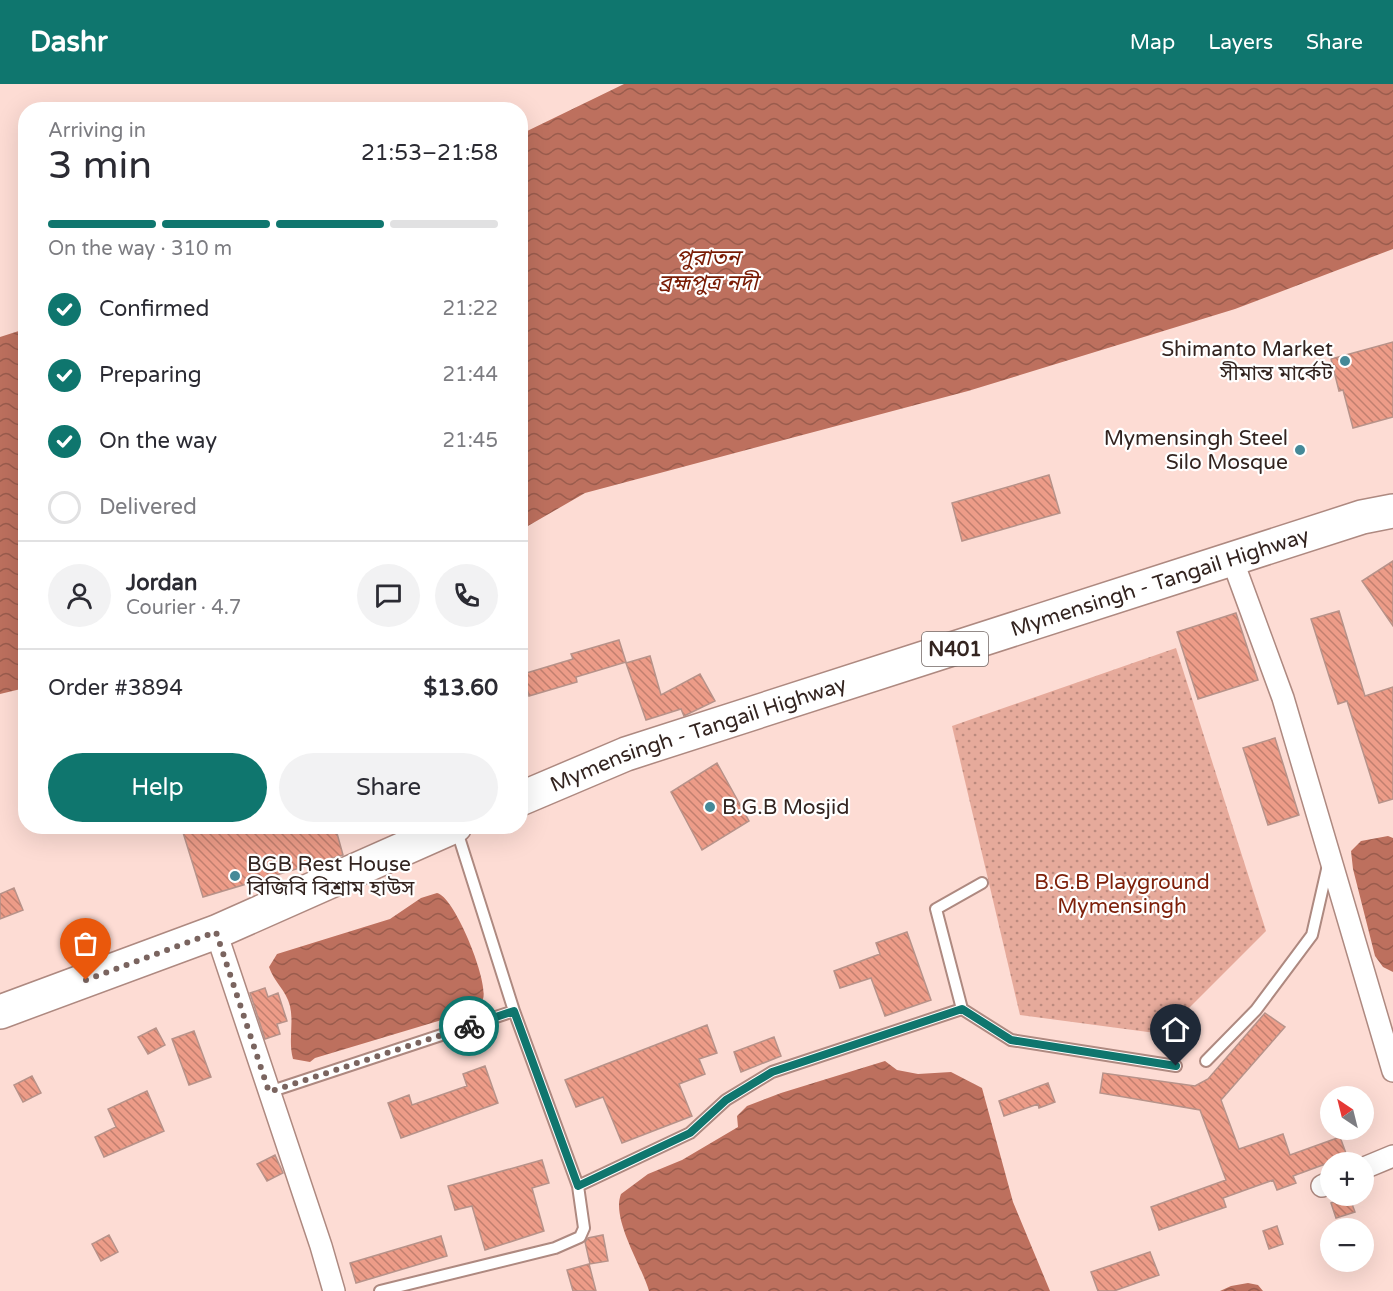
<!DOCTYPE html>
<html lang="en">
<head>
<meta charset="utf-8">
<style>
	body { margin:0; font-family:"Varela Round","Noto Sans Bengali",sans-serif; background:#f2f2f3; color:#2b2b33; height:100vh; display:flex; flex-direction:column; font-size:22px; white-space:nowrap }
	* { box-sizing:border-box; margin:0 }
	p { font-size:20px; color:#7c7c81 }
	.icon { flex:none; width:33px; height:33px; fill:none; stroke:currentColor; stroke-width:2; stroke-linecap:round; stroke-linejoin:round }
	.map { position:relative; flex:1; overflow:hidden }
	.details { position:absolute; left:18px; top:18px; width:510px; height:732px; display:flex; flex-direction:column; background:#fff; border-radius:24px; box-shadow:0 6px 24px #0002 }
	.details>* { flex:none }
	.needle { width:39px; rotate:325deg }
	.fabs { position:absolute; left:1320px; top:1002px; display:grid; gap:12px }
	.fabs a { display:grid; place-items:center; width:54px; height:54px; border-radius:50%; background:#fff; box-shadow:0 6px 24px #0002; font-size:30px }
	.pin { position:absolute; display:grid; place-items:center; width:51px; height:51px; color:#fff; margin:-62px -26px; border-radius:50% 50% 50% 0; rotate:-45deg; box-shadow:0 0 6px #0007 }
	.pin .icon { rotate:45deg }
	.courier { position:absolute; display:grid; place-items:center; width:60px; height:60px; margin:-30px; border:4px solid #0f766e; border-radius:50%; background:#fff; color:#222; box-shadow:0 2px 8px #0007 }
	.head em { font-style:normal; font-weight:600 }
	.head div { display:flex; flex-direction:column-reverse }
	.head { display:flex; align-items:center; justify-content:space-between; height:102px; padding:0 30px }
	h1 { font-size:39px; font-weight:600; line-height:45px }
	.bar { display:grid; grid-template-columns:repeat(4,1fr); gap:9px 6px; align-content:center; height:72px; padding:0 30px }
	.bar i { height:8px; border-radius:4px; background:#e1e1e2 }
	.bar .selected { background:#0f766e }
	.bar p { grid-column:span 4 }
	.line { display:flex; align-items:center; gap:15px; padding:0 30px; border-top:2px solid #e1e1e2 }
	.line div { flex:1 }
	.round { display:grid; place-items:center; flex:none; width:63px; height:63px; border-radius:32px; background:#f2f2f3 }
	ol { padding:0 30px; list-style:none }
	li { display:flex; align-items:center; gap:18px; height:66px }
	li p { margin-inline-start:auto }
	li .icon { padding:6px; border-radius:50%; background:#0f766e; color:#fff; stroke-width:4 }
	li:last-child { color:#7c7c81 }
	li i { width:33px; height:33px; border:3px solid #e1e1e2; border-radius:50% }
	.cta { display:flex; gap:12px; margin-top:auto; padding:12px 30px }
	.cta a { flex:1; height:69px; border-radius:36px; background:#0f766e; color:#fff; font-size:24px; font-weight:600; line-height:69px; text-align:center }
	.cta a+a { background:#f2f2f3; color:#2b2b33 }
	header { display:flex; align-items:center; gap:36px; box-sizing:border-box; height:84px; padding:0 30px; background:#0f766e; color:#fff }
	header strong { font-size:28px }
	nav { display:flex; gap:33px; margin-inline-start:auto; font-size:21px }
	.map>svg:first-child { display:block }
	.grass { fill:url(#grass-dots) }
	.water { fill:url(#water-waves) }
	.building { fill:url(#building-back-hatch); stroke:#b79289; stroke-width:1.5 }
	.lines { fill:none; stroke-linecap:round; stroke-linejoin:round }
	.lane-casing { stroke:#ae8980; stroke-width:14 }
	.street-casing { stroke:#ae8980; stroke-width:24 }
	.highway-casing { stroke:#ae8980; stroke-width:36 }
	.lane { stroke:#fff; stroke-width:10 }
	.street { stroke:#fff; stroke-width:21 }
	.highway { stroke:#fff; stroke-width:33 }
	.done { stroke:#7a645f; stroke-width:6; stroke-dasharray:0 10.8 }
	.route { stroke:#0f766e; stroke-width:8 }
	.poi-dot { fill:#458998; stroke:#fff; stroke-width:2 }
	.labels { text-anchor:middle; stroke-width:4.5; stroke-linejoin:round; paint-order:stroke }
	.shield { fill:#fff; stroke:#706663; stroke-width:1.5 }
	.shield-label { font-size:20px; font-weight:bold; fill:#332420 }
	.poi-label { font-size:21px; fill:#332420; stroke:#fff; text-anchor:end }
	.street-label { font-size:21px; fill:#332420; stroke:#fff }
	.park-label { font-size:21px; fill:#7e200a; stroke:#fff }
	.water-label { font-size:22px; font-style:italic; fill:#791b04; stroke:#fff }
</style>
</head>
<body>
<header>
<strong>Dashr</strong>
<nav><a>Map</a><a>Layers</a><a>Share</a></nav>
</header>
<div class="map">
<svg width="1393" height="1207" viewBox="0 0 1393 1207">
	<defs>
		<pattern id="grass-dots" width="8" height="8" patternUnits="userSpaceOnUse" patternTransform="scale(1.5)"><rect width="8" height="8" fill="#e6aa9b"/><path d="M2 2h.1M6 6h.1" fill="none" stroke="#bb8a7e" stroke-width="1.8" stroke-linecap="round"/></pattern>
		<pattern id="water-waves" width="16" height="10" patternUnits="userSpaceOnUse" patternTransform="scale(1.5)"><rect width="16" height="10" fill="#bd705e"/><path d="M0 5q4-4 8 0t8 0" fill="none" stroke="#9a5c4d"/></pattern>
		<pattern id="building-back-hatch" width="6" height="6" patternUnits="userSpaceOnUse" patternTransform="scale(1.5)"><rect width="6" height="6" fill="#ed9c88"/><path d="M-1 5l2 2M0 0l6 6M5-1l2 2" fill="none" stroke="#c17f6f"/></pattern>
	</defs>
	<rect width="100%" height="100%" fill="#fddcd4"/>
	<path class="grass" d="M1176,564l90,283 -103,103 -143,-19 -68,-289z"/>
	<path class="water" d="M624,0h769v165l-158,60 -267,82 -383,102 -64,37v-396z
		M25,245v359l-25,6v-357z
		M1388,752l5,2v134l-10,-5 -8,-11 -22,-87 -2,-18 10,-10z
		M437,809c18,4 52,89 46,106 -4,10 -19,14 -28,17l-140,42 -5,4 -17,-3c-5,-18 1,-35 -3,-53 -4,-16 -16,-24 -21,-39l8,-13 113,-35 31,-21z
		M885,977l12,9 21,4 33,-2 31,16 31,114 37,89h-401c-7,-25 -38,-72 -28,-97l27,-20 34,-14 56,-33 -1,-11 10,-10 34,-13z
		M1248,1199l10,2 5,6h-43l11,-5z"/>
	<path class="building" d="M1393,258v75l-40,11 -10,-38 -4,1 -8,-32z
		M1049,391l11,38 -98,28 -10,-38z
		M1393,477v65l-31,-45z
		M1339,527l26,85 28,-9v112l-14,4 -32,-102 -9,3 -27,-85z
		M1236,529l22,67 -60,19 -21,-67z
		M619,556l7,22 -50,15 1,5 -48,14 -6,-22 50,-15 -2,-5z
		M650,572l11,39 39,-21 15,27 -31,15 -3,-7 -35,11 -20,-57z
		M1275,654l24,77 -31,10 -25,-77z
		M717,679l32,58 -47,29 -31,-58z
		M181,742h154l8,29 -140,42z
		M14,804l9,22 -23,9v-25z
		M907,848l24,68 -46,16 -14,-38 -31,10 -6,-17 46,-17 -4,-11z
		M265,904l3,9 10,-4 9,28 -10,3 3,10 -15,5 -15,-46z
		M1265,929l20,14 -64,73 18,49 44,-15 7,21 50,-18 7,19 -54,20 3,7 -19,7 -4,-10 -50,18 3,9 -67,23 -8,-23 75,-27 -26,-70 -100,-17 3,-20 92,13 13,-7z
		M707,941l10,28 -18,6 6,15 -26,10 13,32 -70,27 -19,-46 -27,10 -11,-27z
		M156,944l9,17 -17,9 -10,-17z
		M194,947l17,46 -22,8 -17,-46z
		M774,953l7,19 -40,16 -7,-20z
		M485,982l13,37 -97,35 -13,-35 21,-8 3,10 55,-19 -4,-12z
		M32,992l9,17 -18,9 -9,-17z
		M1048,999l7,19 -16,6 -1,-4 -34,12 -5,-15z
		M147,1007l17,40 -60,26 -9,-20 21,-10 -8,-18z
		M275,1071l8,18 -16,8 -10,-17z
		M542,1076l7,23 -17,5 12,43 -59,19 -13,-44 -17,4 -7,-24z
		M1349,1112l6,16 -19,6 -5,-15z
		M1277,1142l6,18 -14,5 -6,-18z
		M109,1151l9,17 -17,9 -9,-17z
		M603,1151l5,26 -18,3 -5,-22 3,-4z
		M441,1152l6,20 -91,27 -6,-20z
		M1150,1168l9,23 -45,16h-16l-7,-19z
		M589,1180l7,27h-23l-6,-21z"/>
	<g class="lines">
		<g class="lane-casing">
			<path id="lane" d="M456,744l58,183
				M962,925l-26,-100 46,-26
				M1206,977l50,-51 56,-75 16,-70
				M269,1008l245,-81 64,175 6,42 -4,9 -25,11 -175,43
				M578,1102l112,-53 36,-33 46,-28 190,-63 49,31 165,26"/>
		</g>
		<g class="street-casing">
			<path id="street" d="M1232,475l51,139 110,373
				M216,848l105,314 13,45
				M1364,1084l29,-12
				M1322,1102l8,-4"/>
		</g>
		<g class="highway-casing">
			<g id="highway">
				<path id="s1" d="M520,715l106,-45 736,-237 31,-6"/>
				<path d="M0,928l216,-80 239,-106"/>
			</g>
		</g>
		<use href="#lane" class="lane"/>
		<use href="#street" class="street"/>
		<use href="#highway" class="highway"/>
	</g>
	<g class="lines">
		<path class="done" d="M86,896l130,-48 53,160 200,-66"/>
		<path class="route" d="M469,942l45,-15 64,175 112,-53 36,-33 46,-28 190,-63 49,31 165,26"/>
	</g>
	<g class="poi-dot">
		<circle cx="1345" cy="277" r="6"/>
		<circle cx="1300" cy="366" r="6"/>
		<circle cx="710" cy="723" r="6"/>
		<circle cx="235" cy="792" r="6"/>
	</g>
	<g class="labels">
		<rect class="shield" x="922" y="548" width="66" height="34" rx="4.5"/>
		<g class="shield-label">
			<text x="955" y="572">N401</text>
		</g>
		<g class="poi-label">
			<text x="1333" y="272">Shimanto Market<tspan x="1333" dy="24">সীমান্ত মার্কেট</tspan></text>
			<text x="1288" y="361">Mymensingh Steel<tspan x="1288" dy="24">Silo Mosque</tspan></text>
			<text x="722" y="730" text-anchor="start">B.G.B Mosjid</text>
			<text x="247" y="787" text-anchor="start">BGB Rest House<tspan x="247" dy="24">বিজিবি বিশ্রাম হাউস</tspan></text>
		</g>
		<g class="street-label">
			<text dy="7" stroke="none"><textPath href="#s1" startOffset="676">Mymensingh - Tangail Highway</textPath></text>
			<text dy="7" stroke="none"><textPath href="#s1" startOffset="190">Mymensingh - Tangail Highway</textPath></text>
		</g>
		<g class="park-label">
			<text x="1122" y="805">B.G.B Playground<tspan x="1122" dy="24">Mymensingh</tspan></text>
		</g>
		<g class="water-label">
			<text x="708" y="181">পুরাতন<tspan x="708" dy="25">ব্রহ্মপুত্র নদী</tspan></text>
		</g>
	</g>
</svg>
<div class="fabs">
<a><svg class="needle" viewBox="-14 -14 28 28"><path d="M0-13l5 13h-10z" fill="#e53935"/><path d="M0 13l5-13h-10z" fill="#7c7c81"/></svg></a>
<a>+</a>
<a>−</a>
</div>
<div class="pin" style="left:86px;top:896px;background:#ea580c"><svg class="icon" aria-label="bag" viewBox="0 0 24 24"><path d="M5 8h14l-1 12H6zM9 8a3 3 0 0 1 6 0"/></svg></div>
<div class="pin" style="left:1176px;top:982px;background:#1f2937"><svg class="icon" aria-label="home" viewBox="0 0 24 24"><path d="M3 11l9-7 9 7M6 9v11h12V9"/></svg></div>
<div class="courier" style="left:469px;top:942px"><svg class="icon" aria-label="bike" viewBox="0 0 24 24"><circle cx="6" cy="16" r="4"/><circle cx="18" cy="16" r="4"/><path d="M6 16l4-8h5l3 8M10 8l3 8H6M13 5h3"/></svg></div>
<section class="details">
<div class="head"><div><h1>3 min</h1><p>Arriving in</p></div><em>21:53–21:58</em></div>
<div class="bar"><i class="selected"></i><i class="selected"></i><i class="selected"></i><i></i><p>On the way · 310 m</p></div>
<ol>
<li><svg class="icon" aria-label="check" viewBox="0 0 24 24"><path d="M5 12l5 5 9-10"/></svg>Confirmed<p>21:22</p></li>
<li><svg class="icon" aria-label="check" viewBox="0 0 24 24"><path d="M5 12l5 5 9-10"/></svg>Preparing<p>21:44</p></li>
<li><svg class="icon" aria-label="check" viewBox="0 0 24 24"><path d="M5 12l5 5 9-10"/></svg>On the way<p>21:45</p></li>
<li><i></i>Delivered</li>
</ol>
<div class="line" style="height:108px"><a class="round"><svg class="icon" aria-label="person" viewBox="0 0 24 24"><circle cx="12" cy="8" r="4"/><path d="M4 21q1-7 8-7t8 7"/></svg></a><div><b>Jordan</b><p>Courier · 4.7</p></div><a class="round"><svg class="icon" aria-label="chat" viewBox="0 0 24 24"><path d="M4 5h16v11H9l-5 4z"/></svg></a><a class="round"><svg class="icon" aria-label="phone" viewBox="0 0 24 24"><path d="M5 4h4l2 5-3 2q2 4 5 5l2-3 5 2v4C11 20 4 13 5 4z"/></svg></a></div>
<div class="line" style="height:78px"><div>Order #3894</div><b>$13.60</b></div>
<div class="cta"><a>Help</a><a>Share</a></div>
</section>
</div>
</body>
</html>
